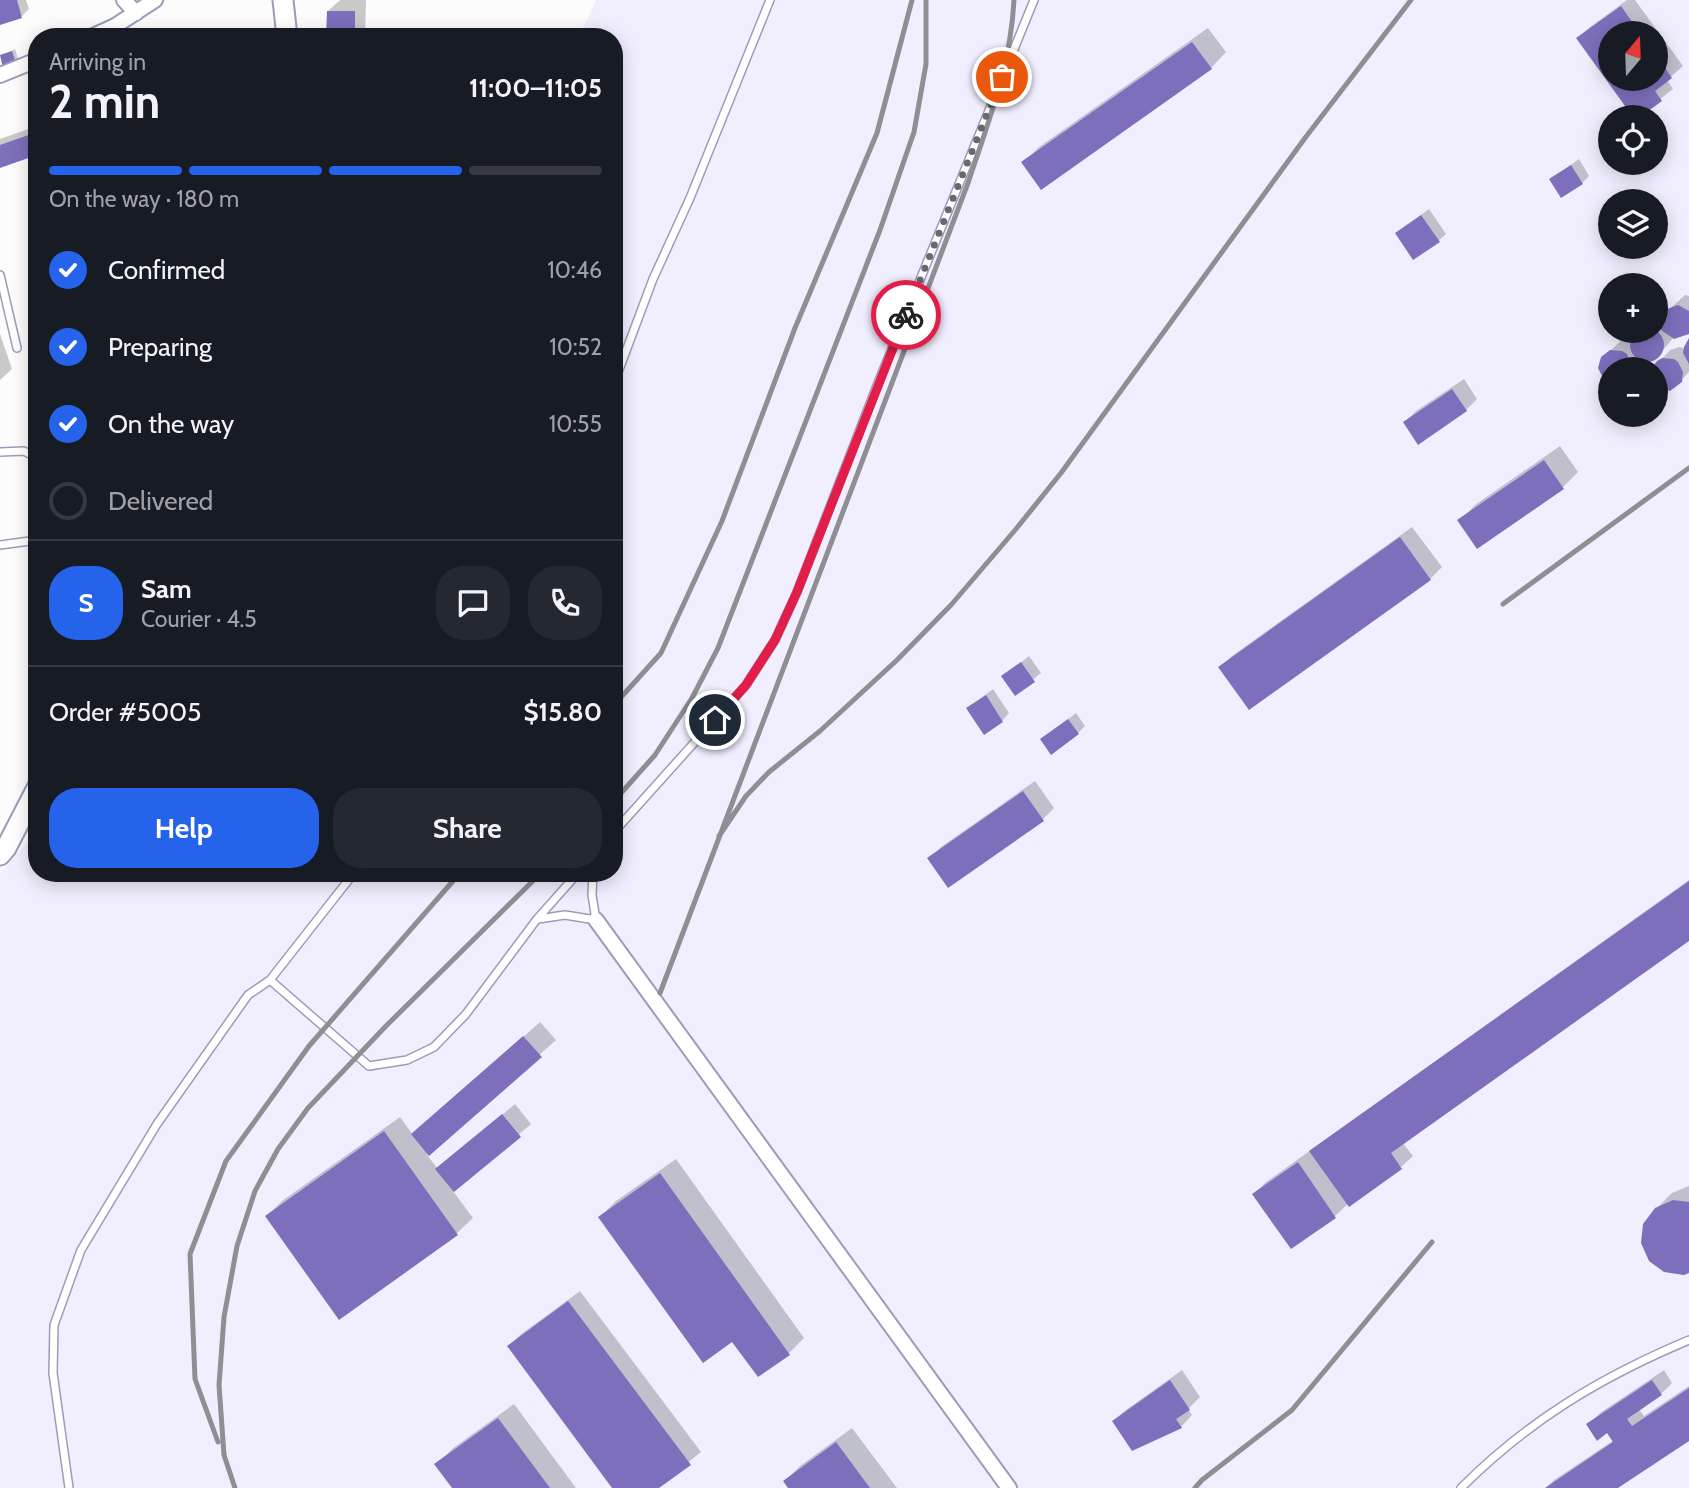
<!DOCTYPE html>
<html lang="en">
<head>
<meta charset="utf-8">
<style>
	body { margin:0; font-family:Cabin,sans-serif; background:#242831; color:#f1f3f6; height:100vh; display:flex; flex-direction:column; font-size:26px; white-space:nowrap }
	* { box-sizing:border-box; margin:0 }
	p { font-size:23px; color:#9ea1a6 }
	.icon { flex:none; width:38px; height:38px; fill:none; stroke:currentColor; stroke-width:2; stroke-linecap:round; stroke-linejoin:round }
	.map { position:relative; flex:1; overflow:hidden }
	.sheet { position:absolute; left:28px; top:28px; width:595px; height:854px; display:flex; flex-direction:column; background:#171b24; border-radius:28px; box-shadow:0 4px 18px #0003 }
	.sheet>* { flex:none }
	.needle { width:46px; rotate:19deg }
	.fabs { position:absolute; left:1598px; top:21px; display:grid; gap:14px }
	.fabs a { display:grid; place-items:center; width:70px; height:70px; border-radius:50%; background:#171b24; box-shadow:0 4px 18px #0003; font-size:35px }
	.pin { position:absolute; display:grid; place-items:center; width:60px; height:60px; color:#fff; margin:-30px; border:4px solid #fff; border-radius:50%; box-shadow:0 2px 7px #0007 }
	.courier { position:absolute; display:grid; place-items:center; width:70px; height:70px; margin:-35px; border:5px solid #e11d48; border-radius:50%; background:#fff; color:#222; box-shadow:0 2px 9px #0007 }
	.summary em { font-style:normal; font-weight:700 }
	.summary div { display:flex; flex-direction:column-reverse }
	.summary { display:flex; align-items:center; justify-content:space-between; height:119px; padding:0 21px }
	h1 { font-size:46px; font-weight:700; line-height:52px }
	.bar { display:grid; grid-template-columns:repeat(4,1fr); gap:10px 7px; align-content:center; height:84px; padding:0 21px }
	.bar i { height:9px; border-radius:5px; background:#363941 }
	.bar .selected { background:#2563eb }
	.bar p { grid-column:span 4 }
	.line { display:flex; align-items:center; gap:18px; padding:0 21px; border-top:2px solid #363941 }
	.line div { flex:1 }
	.round { display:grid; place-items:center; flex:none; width:74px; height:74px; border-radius:28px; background:#242831 }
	ol { padding:0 21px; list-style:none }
	li { display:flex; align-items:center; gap:21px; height:77px }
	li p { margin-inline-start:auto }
	li .icon { padding:7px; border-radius:50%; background:#2563eb; color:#fff; stroke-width:4 }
	li:last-child { color:#9ea1a6 }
	li i { width:38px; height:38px; border:4px solid #363941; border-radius:50% }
	.primary-button { display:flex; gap:14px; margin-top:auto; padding:14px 21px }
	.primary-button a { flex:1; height:80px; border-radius:28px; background:#2563eb; color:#fff; font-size:28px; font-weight:700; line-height:80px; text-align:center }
	.primary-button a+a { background:#242831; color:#f1f3f6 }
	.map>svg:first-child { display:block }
	.built { fill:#f1efff; fill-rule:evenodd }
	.shadow { fill:#0003; fill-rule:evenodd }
	.building { fill:#7d6fbc }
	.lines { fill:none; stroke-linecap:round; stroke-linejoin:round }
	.service-casing { stroke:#9e9bb9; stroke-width:10 }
	.minor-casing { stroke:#9e9bb9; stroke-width:18 }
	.secondary-casing { stroke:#9e9bb9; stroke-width:23 }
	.service { stroke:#fff; stroke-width:7 }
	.minor { stroke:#fff; stroke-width:14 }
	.secondary { stroke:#fff; stroke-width:19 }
	.rail { stroke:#8e8e93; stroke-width:5 }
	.done { stroke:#68686f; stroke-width:7; stroke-dasharray:0 12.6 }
	.route { stroke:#e11d48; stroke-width:9 }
</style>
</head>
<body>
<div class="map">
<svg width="1689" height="1488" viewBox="0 0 1689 1488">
	<rect width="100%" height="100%" fill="#fcfcfc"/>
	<path class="built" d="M596,0h1093v1488h-1689v-615l36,-41 1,41h577v-836h-35zM1610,33h46v46h-46zM1610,117h46v46h-46zM1610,201h46v46h-46zM1610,285h46v46h-46zM1610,369h46v46h-46z"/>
	<path class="shadow" d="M0,0h26l3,9 -7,7 -21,6z
		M340,0h26l-1,37h-37v-26z
		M1627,0h8l48,66 -16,14 6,9 -36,28 -59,-79 12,-11zM1610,33h46v46h-46z
		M1208,28l18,24 -15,16 -187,94 15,-15z
		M243,33l2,4h-12z
		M15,49l3,10 -3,3 -14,-6z
		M37,126v27l-37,13v-27z
		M1579,159l10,17 -7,7 -31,-4z
		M1429,209l17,25 -8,7 -41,-8z
		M1685,295l4,1v36l-16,6 -14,17 -14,5 -3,-2 -8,11h-24v11l-8,-22 21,-19 11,1 6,-9h16v-13h7l1,-4z
		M0,334l12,35 -12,11z
		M1689,341v31l-15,16 -13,1 -5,9v-29h-3l17,-19 10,-3 6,2z
		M1464,379l13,20 -11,11 -61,12 11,-11z
		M1560,446l18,26 -15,15 -86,59 -17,-25 15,-16z
		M1412,527l30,40 -12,12 -180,129 -29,-41 11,-11z
		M1029,656l12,17 -26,21 -12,-17z
		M993,689l16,24 -7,8 -34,-13z
		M1076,713l9,13 -7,7 -36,7z
		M1035,781l19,27 -11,11 -95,66 -18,-26 11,-12z
		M1689,880v59l-287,203 11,14 -12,11 -52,36 -14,13 -44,31 -37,-53 12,-12z
		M540,1022l16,18 -129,115 11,14 77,-65 16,20 -78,67 20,27 -16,15 -117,84 -73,-101 15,-15 118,-84 13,18z
		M676,1159l128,179 -15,15 -30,22 -26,-36 -133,-122 16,-16z
		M1689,1186v85l-33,-62 16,-16z
		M580,1291l121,161 -45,36h-42l-105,-142 11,-11z
		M1182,1370l18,27 -12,12 4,6 -11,12 -67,-6 12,-11z
		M1664,1370l8,13 -11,11 -22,15 5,7 45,-30v53l-74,49h-69l8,-8 60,-40 -6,-9 -20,-6 12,-12z
		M514,1404l62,84h-122l-17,-23 15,-16z
		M852,1428l45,60h-107l-5,-7 15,-15z"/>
	<path class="building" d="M0,0h17l5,18 -22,7z
		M1621,6l19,27h-30v46h46v-24l16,23 -17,13 7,10 -22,16h-7l-57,-79z
		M327,11h28v26h-29z
		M1192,42l20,27 -171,121 -20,-28z
		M12,51l4,13 -13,4 -3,-13z
		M37,132v23l-37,13v-23z
		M1571,165l12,19 -22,14 -12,-19z
		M1421,215l19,27 -27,18 -18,-27z
		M1678,305l11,6v23l-15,5 -13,-9 -1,-12 7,-9z
		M1630 345a17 17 0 1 1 34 0a17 17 0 1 1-34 0Z
		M1689,338v26l-6,-11 1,-6z
		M1610,350l12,1 5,3 5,15h-22v14l-7,-5 -5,-10 3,-11z
		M1662,358l12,1 4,3 5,10 -1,10 -12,9 -14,-4v-18h-5l6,-8z
		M1452,389l15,22 -49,34 -15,-23z
		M1544,460l20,29 -87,60 -20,-29z
		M1400,537l31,43 -182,130 -31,-43z
		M1021,662l14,20 -20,14 -14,-20z
		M986,695l17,27 -19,13 -18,-27z
		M1068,719l11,15 -28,21 -11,-16z
		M1023,791l21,30 -96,67 -21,-30z
		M1689,881v60l-298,212 11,16 -53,38 -40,-56z
		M523,1036l19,21 -113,99 -18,-22z
		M502,1114l19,23 -67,55 -19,-23z
		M384,1131l74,104 -119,85 -74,-104z
		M1298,1162l38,56 -45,31 -39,-55z
		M660,1173l130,182 -32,22 -26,-35 -29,21 -105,-146z
		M1673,1200l16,2v71l-5,2 -20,-3 -15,-11 -8,-18 2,-19 12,-16z
		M568,1301l123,164 -32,23h-47l-105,-142z
		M1170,1380l20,30 -14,9 6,9 -50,23 -20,-30z
		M1652,1380l10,15 -35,24 5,7 57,-38v53l-71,47h-73l68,-46 -6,-9 -10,8 -11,-17z
		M498,1418l52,70h-98l-18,-24z
		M836,1442l34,46h-82l-5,-7z"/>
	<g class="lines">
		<g class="service-casing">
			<path id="service" d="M0,275l17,73
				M614,383l39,-104 37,-81 80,-198
				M0,452l24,-1 9,5 4,32
				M0,545l30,-4 7,-5
				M614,832l132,-147 29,-45 22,-48 81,-209 156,-383
				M538,919l27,-4 31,5 -4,-25 1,-22
				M270,980l99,86 38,-6 27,-13 32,-33 71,-95 41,-46
				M69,1488l-16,-115 1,-48 27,-75 76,-126 91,-129 22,-15 84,-107
				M1461,1488c68,-68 140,-111 228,-148"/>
		</g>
		<g class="minor-casing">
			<path id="minor" d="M124,0l12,13
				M91,37l24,-11 40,-26
				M0,75l37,-15
				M596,920l413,568"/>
		</g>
		<g class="secondary-casing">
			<path id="secondary" d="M283,0l4,37
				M0,855l6,-7 31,-60"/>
		</g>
		<use href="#service" class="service"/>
		<use href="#minor" class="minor"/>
		<use href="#secondary" class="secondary"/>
		<path class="rail" d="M1503,604l186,-136
			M614,705l47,-52 61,-132 73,-193 82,-195 35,-133
			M614,801l41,-46 37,-57 26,-50 162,-418 34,-98 12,-68v-64
			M719,836l27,-40 23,-24 51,-41 77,-71 54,-55 65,-76 45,-56 244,-335 106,-138
			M660,993l308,-810c20,-60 43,-119 46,-183
			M218,1442l-23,-63 -5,-125 36,-93 83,-115 151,-173
			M235,1488l-11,-33 -5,-70 5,-68 13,-71 18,-55 23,-42 30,-41 78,-82 155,-153
			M1195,1488l7,-8 90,-70 140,-168"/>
	</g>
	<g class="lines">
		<path class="done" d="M906,315l96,-238"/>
		<path class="route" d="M715,720l31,-35 29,-45 22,-48 109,-277"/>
	</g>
</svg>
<div class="fabs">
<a><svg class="needle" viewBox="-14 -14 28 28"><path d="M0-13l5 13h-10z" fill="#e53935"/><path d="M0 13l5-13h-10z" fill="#9ea1a6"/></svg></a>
<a><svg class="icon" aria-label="locate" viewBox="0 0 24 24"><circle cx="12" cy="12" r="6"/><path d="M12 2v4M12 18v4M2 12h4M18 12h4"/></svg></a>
<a><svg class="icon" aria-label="layers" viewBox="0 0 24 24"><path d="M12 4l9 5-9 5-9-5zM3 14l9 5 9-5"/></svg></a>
<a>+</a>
<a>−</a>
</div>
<div class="pin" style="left:1002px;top:77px;background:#ea580c"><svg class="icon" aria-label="bag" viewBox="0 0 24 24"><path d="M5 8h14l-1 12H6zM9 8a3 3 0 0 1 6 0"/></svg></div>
<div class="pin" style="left:715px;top:720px;background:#1f2937"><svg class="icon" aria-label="home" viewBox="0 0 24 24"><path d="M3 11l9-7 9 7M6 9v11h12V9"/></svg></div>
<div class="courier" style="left:906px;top:315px"><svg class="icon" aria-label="bike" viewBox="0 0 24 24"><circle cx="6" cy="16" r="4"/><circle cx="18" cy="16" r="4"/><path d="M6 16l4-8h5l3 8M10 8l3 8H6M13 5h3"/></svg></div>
<section class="sheet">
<div class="summary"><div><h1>2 min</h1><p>Arriving in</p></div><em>11:00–11:05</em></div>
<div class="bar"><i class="selected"></i><i class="selected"></i><i class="selected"></i><i></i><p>On the way · 180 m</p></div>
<ol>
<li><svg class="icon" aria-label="check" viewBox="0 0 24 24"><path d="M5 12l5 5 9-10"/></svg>Confirmed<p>10:46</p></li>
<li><svg class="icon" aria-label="check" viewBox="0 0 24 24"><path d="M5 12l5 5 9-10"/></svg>Preparing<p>10:52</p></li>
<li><svg class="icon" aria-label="check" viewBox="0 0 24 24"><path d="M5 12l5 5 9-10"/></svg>On the way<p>10:55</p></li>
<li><i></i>Delivered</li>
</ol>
<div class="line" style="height:126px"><b class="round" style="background:#2563eb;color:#fff">S</b><div><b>Sam</b><p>Courier · 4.5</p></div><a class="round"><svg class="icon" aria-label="chat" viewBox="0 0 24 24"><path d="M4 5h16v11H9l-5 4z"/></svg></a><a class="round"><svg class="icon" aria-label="phone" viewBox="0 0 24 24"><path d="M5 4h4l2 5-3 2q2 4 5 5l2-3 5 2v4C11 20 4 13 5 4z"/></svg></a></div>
<div class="line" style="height:91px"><div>Order #5005</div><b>$15.80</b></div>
<div class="primary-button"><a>Help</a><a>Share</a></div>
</section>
</div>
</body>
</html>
